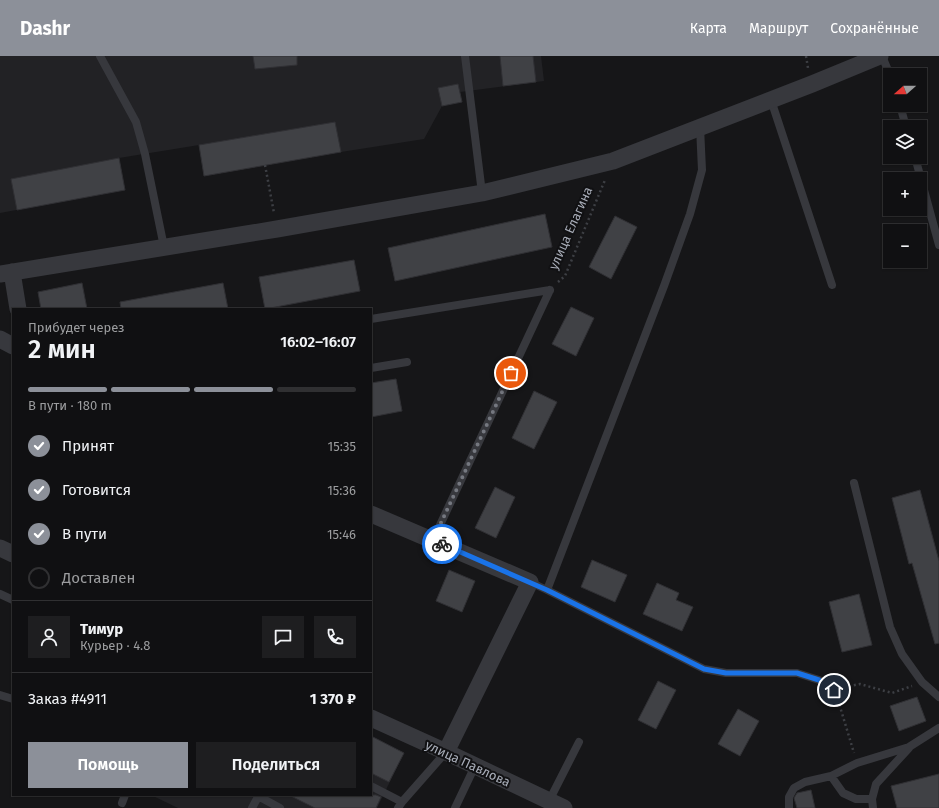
<!DOCTYPE html>
<html lang="ru">
<head>
<meta charset="utf-8">
<style>
	body { margin:0; font-family:"Fira Sans",sans-serif; background:#1e1e20; color:#f1f3f6; height:100vh; display:flex; flex-direction:column; font-size:15px; white-space:nowrap }
	* { box-sizing:border-box; margin:0 }
	p { font-size:13px; color:#9c9d9f }
	.icon { flex:none; width:22px; height:22px; fill:none; stroke:currentColor; stroke-width:2; stroke-linecap:round; stroke-linejoin:round }
	.map { position:relative; flex:1; overflow:hidden }
	.side { position:absolute; left:12px; top:252px; width:360px; height:488px; display:flex; flex-direction:column; background:#101012; border-radius:0px; box-shadow:0 1px 3px #0004,0 0 0 1px #303032 }
	.side>* { flex:none }
	.needle { width:26px; rotate:249deg }
	.tools { position:absolute; left:883px; top:12px; display:grid; gap:8px }
	.tools a { display:grid; place-items:center; width:44px; height:44px; border-radius:0px; background:#101012; box-shadow:0 1px 3px #0004,0 0 0 1px #303032; font-size:20px }
	.pin { position:absolute; display:grid; place-items:center; width:34px; height:34px; color:#fff; margin:-17px; border:2px solid #fff; border-radius:50%; box-shadow:0 1px 4px #0007 }
	.courier { position:absolute; display:grid; place-items:center; width:40px; height:40px; margin:-20px; border:3px solid #1a73e8; border-radius:50%; background:#fff; color:#222; box-shadow:0 1px 5px #0007 }
	.head em { font-style:normal; font-weight:600 }
	.head div { display:flex; flex-direction:column-reverse }
	.head { display:flex; align-items:center; justify-content:space-between; height:68px; padding:0 16px }
	h1 { font-size:26px; font-weight:600; line-height:30px }
	.bar { display:grid; grid-template-columns:repeat(4,1fr); gap:6px 4px; align-content:center; height:48px; padding:0 16px }
	.bar i { height:5px; border-radius:3px; background:#303032 }
	.bar .selected { background:#8c9099 }
	.bar p { grid-column:span 4 }
	.line { display:flex; align-items:center; gap:10px; padding:0 16px; border-top:1px solid #303032 }
	.line div { flex:1 }
	.round { display:grid; place-items:center; flex:none; width:42px; height:42px; border-radius:0px; background:#1e1e20 }
	ol { padding:0 16px; list-style:none }
	li { display:flex; align-items:center; gap:12px; height:44px }
	li p { margin-inline-start:auto }
	li .icon { padding:4px; border-radius:50%; background:#8c9099; color:#fff; stroke-width:4 }
	li:last-child { color:#9c9d9f }
	li i { width:22px; height:22px; border:2px solid #303032; border-radius:50% }
	.primary-button { display:flex; gap:8px; margin-top:auto; padding:8px 16px }
	.primary-button a { flex:1; height:46px; border-radius:0px; background:#8c9099; color:#fff; font-size:16px; font-weight:600; line-height:46px; text-align:center }
	.primary-button a+a { background:#1e1e20; color:#f1f3f6 }
	header { display:flex; align-items:center; gap:24px; box-sizing:border-box; height:56px; padding:0 20px; background:#8c9099; color:#fff }
	header strong { font-size:19px }
	nav { display:flex; gap:22px; margin-inline-start:auto; font-size:14px }
	.map>svg:first-child { display:block }
	.built { fill:#222225 }
	.building { fill:#404145; stroke:#303034 }
	.lines { fill:none; stroke-linecap:round; stroke-linejoin:round }
	.path { stroke:#3d3f44; stroke-width:2.5; stroke-dasharray:2 3; stroke-linecap:butt }
	.lane { stroke:#37383d; stroke-width:8 }
	.street { stroke:#37383d; stroke-width:17 }
	.done { stroke:#757880; stroke-width:4; stroke-dasharray:0 7.2 }
	.route { stroke:#1a73e8; stroke-width:5 }
	.labels { text-anchor:middle; stroke-width:4; stroke-linejoin:round; paint-order:stroke }
	.street-label { font-size:13px; fill:#a8adb8; stroke:#111113 }
</style>
</head>
<body>
<header>
<strong>Dashr</strong>
<nav><a>Карта</a><a>Маршрут</a><a>Сохранённые</a></nav>
</header>
<div class="map">
<svg width="939" height="752" viewBox="0 0 939 752">
	<rect width="100%" height="100%" fill="#161618"/>
	<path class="built" d="M0,0h541l3,25 -84,11 2,10 -20,4 -18,33 -83,13 -137,24 -5,-31 -80,13 6,32 -125,23z
		M371,680l33,17 -27,55h-199l-27,-13h220z"/>
	<path class="building" d="M253,0h44v9l-42,4z
		M500,0h33l3,26 -33,4z
		M458,28l4,18 -20,4 -4,-18z
		M335,66l6,30 -137,24 -5,-31z
		M119,102l6,32 -108,20 -6,-31z
		M545,158l7,33 -157,34 -7,-33z
		M615,160l22,11 -26,52 -22,-12z
		M354,204l6,31 -95,18 -6,-32z
		M82,227l5,26h-46l-3,-17z
		M223,227l5,26h-107l-1,-7z
		M571,251l23,11 -18,38 -24,-12z
		M396,323l6,32 -31,6v-34z
		M534,335l23,11 -23,47 -22,-11z
		M495,431l20,10 -19,41 -21,-10z
		M920,434l19,71v82l-4,1 -23,-81 -3,1 -17,-66z
		M592,504l35,15 -12,27 -34,-15z
		M449,514l26,11 -13,31 -26,-11z
		M657,527l22,10 -3,7 17,7 -11,24 -39,-17z
		M859,538l13,51 -30,7 -13,-50z
		M658,625l18,9 -20,39 -18,-9z
		M917,641l9,24 -27,10 -9,-25z
		M738,653l21,12 -19,35 -22,-12z
		M371,680l33,17 -15,29 -18,-9z
		M939,718v34h-42l-6,-22z
		M811,734l4,18h-18l-3,-10 3,-5z
		M289,739h87l5,2 -5,11h-61z"/>
	<g class="lines">
		<path class="path" d="M806,0l2,12
			M265,109l9,48
			M558,226l7,-6 40,-96
			M844,631l16,-3 32,9 20,-7
			M838,644l16,53"/>
		<path class="lane" d="M100,0l36,66 9,32 19,93
			M465,0l17,137
			M882,0l8,19
			M771,44l61,185
			M900,49l6,22
			M915,101l24,88
			M371,263l179,-29
			M371,312l36,-6
			M854,427l36,144 12,27 20,28 17,15
			M433,484l117,-250
			M530,526l17,8 157,79 22,4h71l22,7 15,10
			M547,534l117,-304 26,-72 12,-44 -2,-43
			M0,538l13,6
			M0,639l13,4
			M831,720l12,17 13,6h16
			M371,730l31,16
			M258,740l22,12
			M549,745l30,-59
			M122,747l3,-8
			M252,752l7,-13
			M398,752l4,-6 44,-50
			M455,752l20,-42
			M789,752v-11l5,-9 11,-6 26,-6 26,-13 52,-16 30,-19
			M873,752l-1,-9 4,-15 33,-36"/>
		<path class="street" d="M12,216l6,37
			M0,218l277,-45 205,-36 131,-32 199,-77 68,-28
			M0,283l13,7
			M371,458l159,68 -84,170
			M0,492l13,6
			M371,662l75,34 118,56"/>
	</g>
	<g class="lines">
		<path class="done" d="M442,488l-9,-4 78,-167"/>
		<path class="route" d="M442,488l105,46 157,79 22,4h71l22,7 15,10"/>
	</g>
	<g class="labels">
		<g class="street-label">
			<text transform="translate(570 172) rotate(-66)" y="5">улица Елагина</text>
			<text transform="translate(468 707) rotate(25)" y="5">улица Павлова</text>
		</g>
	</g>
</svg>
<div class="tools">
<a><svg class="needle" viewBox="-14 -14 28 28"><path d="M0-13l5 13h-10z" fill="#e53935"/><path d="M0 13l5-13h-10z" fill="#9c9d9f"/></svg></a>
<a><svg class="icon" aria-label="layers" viewBox="0 0 24 24"><path d="M12 4l9 5-9 5-9-5zM3 14l9 5 9-5"/></svg></a>
<a>+</a>
<a>−</a>
</div>
<div class="pin" style="left:511px;top:317px;background:#ea580c"><svg class="icon" aria-label="bag" viewBox="0 0 24 24"><path d="M5 8h14l-1 12H6zM9 8a3 3 0 0 1 6 0"/></svg></div>
<div class="pin" style="left:834px;top:634px;background:#1f2937"><svg class="icon" aria-label="home" viewBox="0 0 24 24"><path d="M3 11l9-7 9 7M6 9v11h12V9"/></svg></div>
<div class="courier" style="left:442px;top:488px"><svg class="icon" aria-label="bike" viewBox="0 0 24 24"><circle cx="6" cy="16" r="4"/><circle cx="18" cy="16" r="4"/><path d="M6 16l4-8h5l3 8M10 8l3 8H6M13 5h3"/></svg></div>
<section class="side">
<div class="head"><div><h1>2 мин</h1><p>Прибудет через</p></div><em>16:02–16:07</em></div>
<div class="bar"><i class="selected"></i><i class="selected"></i><i class="selected"></i><i></i><p>В пути · 180 m</p></div>
<ol>
<li><svg class="icon" aria-label="check" viewBox="0 0 24 24"><path d="M5 12l5 5 9-10"/></svg>Принят<p>15:35</p></li>
<li><svg class="icon" aria-label="check" viewBox="0 0 24 24"><path d="M5 12l5 5 9-10"/></svg>Готовится<p>15:36</p></li>
<li><svg class="icon" aria-label="check" viewBox="0 0 24 24"><path d="M5 12l5 5 9-10"/></svg>В пути<p>15:46</p></li>
<li><i></i>Доставлен</li>
</ol>
<div class="line" style="height:72px"><a class="round"><svg class="icon" aria-label="person" viewBox="0 0 24 24"><circle cx="12" cy="8" r="4"/><path d="M4 21q1-7 8-7t8 7"/></svg></a><div><b>Тимур</b><p>Курьер · 4.8</p></div><a class="round"><svg class="icon" aria-label="chat" viewBox="0 0 24 24"><path d="M4 5h16v11H9l-5 4z"/></svg></a><a class="round"><svg class="icon" aria-label="phone" viewBox="0 0 24 24"><path d="M5 4h4l2 5-3 2q2 4 5 5l2-3 5 2v4C11 20 4 13 5 4z"/></svg></a></div>
<div class="line" style="height:52px"><div>Заказ #4911</div><b>1 370 ₽</b></div>
<div class="primary-button"><a>Помощь</a><a>Поделиться</a></div>
</section>
</div>
</body>
</html>
